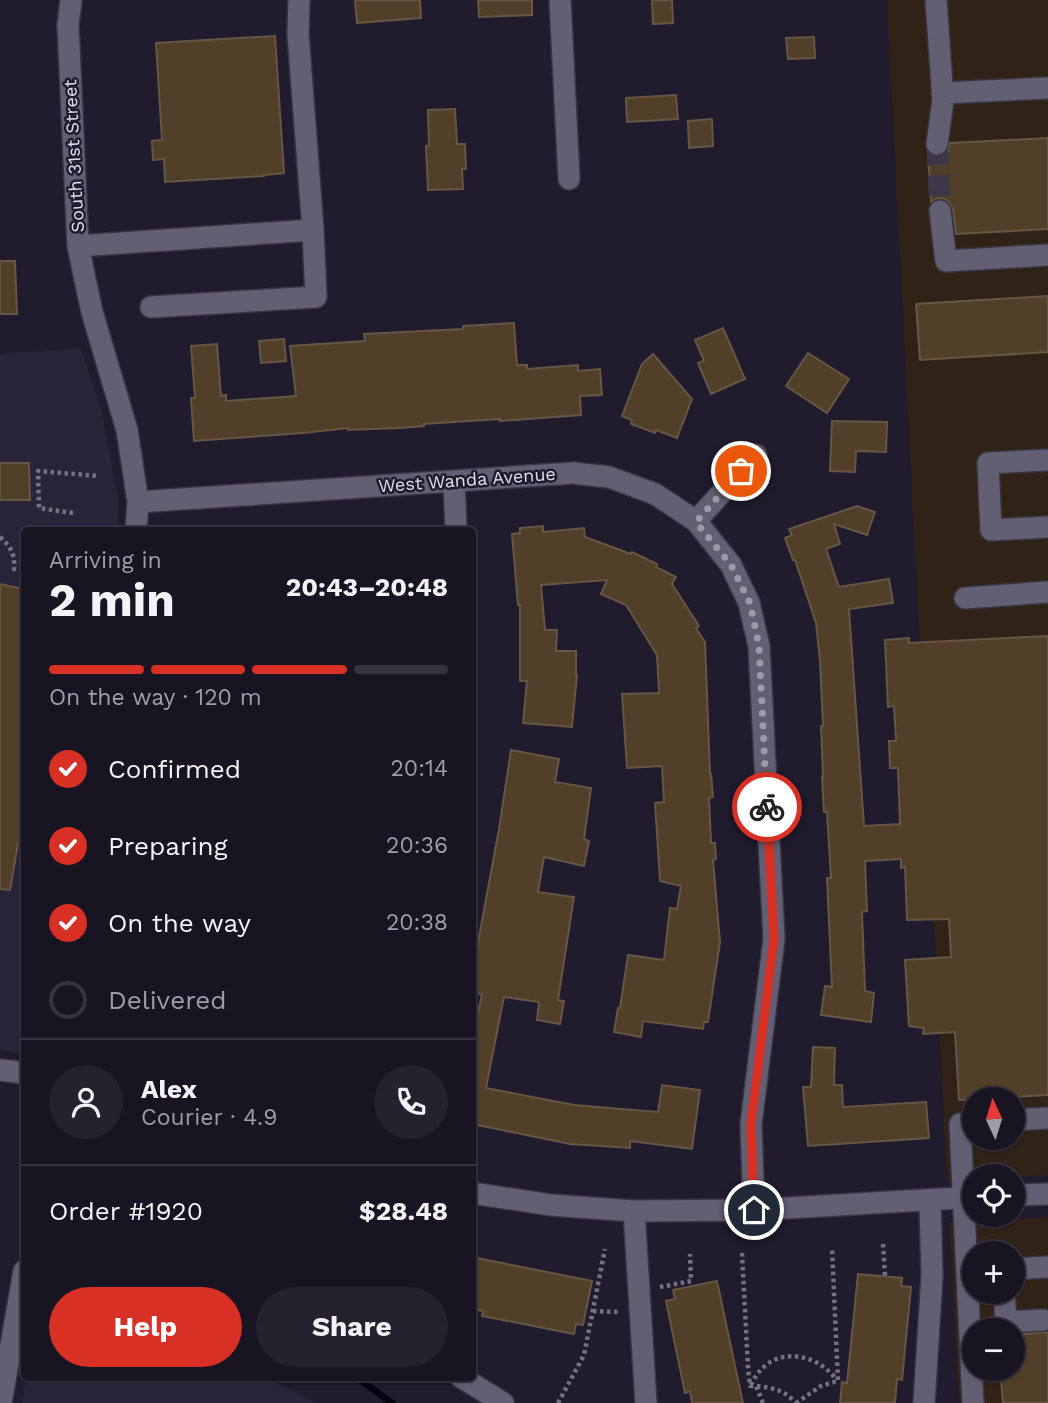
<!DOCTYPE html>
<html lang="en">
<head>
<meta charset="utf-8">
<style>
	body { margin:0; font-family:"Work Sans",sans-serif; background:#25212f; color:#f1f3f6; height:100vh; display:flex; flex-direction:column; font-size:26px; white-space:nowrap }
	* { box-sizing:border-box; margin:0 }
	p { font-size:23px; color:#9f9ea5 }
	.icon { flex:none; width:38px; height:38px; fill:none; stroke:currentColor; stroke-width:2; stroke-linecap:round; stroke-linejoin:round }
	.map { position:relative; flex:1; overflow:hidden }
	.details { position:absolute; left:21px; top:527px; width:455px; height:854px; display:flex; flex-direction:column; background:#181422; border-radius:7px; box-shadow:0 2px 5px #0004,0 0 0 2px #363340 }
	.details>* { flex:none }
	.needle { width:46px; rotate:356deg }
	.controls { position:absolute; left:962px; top:1087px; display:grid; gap:14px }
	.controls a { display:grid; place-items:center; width:63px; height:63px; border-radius:50%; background:#181422; box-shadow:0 2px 5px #0004,0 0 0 2px #363340; font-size:35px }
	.pin { position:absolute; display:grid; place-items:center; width:60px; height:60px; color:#fff; margin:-30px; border:4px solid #fff; border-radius:50%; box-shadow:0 2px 7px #0007 }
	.courier { position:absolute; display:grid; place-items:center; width:70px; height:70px; margin:-35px; border:5px solid #d93025; border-radius:50%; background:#fff; color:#222; box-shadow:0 2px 9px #0007 }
	.headline em { font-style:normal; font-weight:700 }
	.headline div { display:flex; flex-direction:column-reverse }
	.headline { display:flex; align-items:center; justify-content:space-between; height:119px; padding:0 28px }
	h1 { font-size:46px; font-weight:700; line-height:52px }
	.bar { display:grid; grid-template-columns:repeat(4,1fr); gap:10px 7px; align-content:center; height:84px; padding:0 28px }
	.bar i { height:9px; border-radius:5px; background:#363340 }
	.bar .active { background:#d93025 }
	.bar p { grid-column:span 4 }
	.line { display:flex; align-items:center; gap:18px; padding:0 28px; border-top:2px solid #363340 }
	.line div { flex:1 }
	.round { display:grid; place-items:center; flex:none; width:74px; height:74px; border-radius:37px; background:#25212f }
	ol { padding:0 28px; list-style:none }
	li { display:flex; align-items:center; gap:21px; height:77px }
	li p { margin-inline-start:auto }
	li .icon { padding:7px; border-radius:50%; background:#d93025; color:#fff; stroke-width:4 }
	li:last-child { color:#9f9ea5 }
	li i { width:38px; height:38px; border:4px solid #363340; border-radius:50% }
	.button { display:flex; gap:14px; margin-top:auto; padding:14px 28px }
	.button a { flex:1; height:80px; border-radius:42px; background:#d93025; color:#fff; font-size:28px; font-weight:700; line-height:80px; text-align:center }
	.button a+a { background:#25212f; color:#f1f3f6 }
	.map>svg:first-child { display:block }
	.commercial { fill:#312217; fill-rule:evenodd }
	.built { fill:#2a243b }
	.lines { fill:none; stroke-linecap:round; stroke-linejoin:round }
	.stream { stroke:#00070f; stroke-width:7 }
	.building { fill:#523f2a; stroke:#665645; stroke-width:2 }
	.minor-tunnel { stroke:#3d3849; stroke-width:21; stroke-dasharray:21 10; stroke-linecap:butt }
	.minor-casing { stroke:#393644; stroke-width:24 }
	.path { stroke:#757180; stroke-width:4.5; stroke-dasharray:3.5 3.5; stroke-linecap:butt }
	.minor { stroke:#635f73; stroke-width:21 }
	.done { stroke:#9d9aa8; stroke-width:7; stroke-dasharray:0 12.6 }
	.route { stroke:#d93025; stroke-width:9 }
	.labels { text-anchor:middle; stroke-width:5; stroke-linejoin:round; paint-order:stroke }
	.street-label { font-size:18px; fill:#e1deea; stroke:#201b2d }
</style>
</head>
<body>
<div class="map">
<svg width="1048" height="1403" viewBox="0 0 1048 1403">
	<rect width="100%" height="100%" fill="#201b2d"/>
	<path class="commercial" d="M887,0h161v1175l-35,2 -38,-1v4l-28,2zM975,1099h38v39h-38z
		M1048,1217v186h-89l-10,-180zM975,1253h38v39h-38zM975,1330h38v38h-38z"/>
	<path class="built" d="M81,348l21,64 16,88 -1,30h-93v523l-24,-3v-696z
		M26,1377h238l53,26h-295z"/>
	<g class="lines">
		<path class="stream" d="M356,1377l36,26"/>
	</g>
	<path class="building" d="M355,0h65l1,18 -64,5z
		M478,0h54v15l-53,2z
		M652,0h20l1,23 -20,1z
		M275,36l9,137 -20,2v1l-99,6 -1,-23 -11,1 -1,-19 10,-1 -6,-97z
		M814,37l1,21 -27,1 -2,-21z
		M676,95l2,24 -51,3 -1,-24z
		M455,109l2,35h8l1,25h-4l1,20 -35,1 -2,-44h3l-1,-36z
		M712,119l1,27 -24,2 -1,-27z
		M1048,138v91l-92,5 -3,-25 -3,-6 -5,-4 -6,-1 -8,4 -3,-48 7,3 8,-1 5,-5 2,-8z
		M0,261h15l2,53h-17z
		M1048,296v56l-128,8 -4,-56z
		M514,323l3,42h10v4l51,-4v6l22,-2 2,26 -22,1 1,19 -81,6v-2l-76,5v2l-24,2 -52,2v-2l-45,5 -109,8 -3,-43h4l-4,-52 26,-2 4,52 5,-1v6l70,-5 -6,-50 75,-5 -1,-7 99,-5v-3z
		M723,328l22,51 -34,15 -13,-31 6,-2 -9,-21z
		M284,339l2,22 -25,2 -2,-22z
		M808,353l41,26 -22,34 -41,-27z
		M653,354l39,45 -15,39 -21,-8 -1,3 -24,-9 1,-4 -10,-4 20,-52z
		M832,421l55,1 -1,30 -30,-1 -1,21 -25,-1z
		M0,463h29l1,37h-30z
		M857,506l18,6 -8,23 -33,-11 6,20 -14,5 13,38 50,-8 4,24 -44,6 15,217 36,-2 -2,-56h-8l-1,-27h7l-2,-35 -6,1 -3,-67 24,-2v5l139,-7v459l-89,5 -4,-68 -32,2 1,-6 -15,-2 -4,-66 46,-3 -2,-38 -42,1 -2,-53 -4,1v-9l-36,2 2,50 -5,1 3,79 9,2 -3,29 -50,-7 4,-29 7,1 -5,-109h4l-4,-66h-3l-2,-35h1l-2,-51h2l-3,-65 -4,-38 -21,-63h-2l-8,-22 7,-3 -3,-6z
		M543,526v6l41,-4 1,9 46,17 1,-2 25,12 -1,3 20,10 -4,7 27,42 -3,2 9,14 5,132h1l2,23 -4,1 2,45h4l1,16 -3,1 7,82 -12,80h-4l-1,7 -60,-8 -2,16 -27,-5 4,-24h2l8,-53 36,5 6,-52 7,1 4,-23 -21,-5 -5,-78 9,-1 -2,-36 -35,2 -5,-74 37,-1 -2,-38 -31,-50 -25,-11 6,-14 -66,5 4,45h12l-1,21h20v24h1l-5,52 -49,-4 4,-42h-7v-76h-2l-6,-71 8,-1v-5z
		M0,584l23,5 -1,8h2v162l-4,24 4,1v41l-3,19 -3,-1 -8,47 -10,-1z
		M511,750l48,9 -4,23 36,6 -7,51 5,2 -5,25 -40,-9 -6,35 36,5 -16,103 6,1 -4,23 -23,-4 2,-18 -35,-5 -18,91 88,17 84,7 4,-27 38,5 -8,59 -62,-8v7l-60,-4 -98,-20v-82l10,-48 -10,-1v-18l27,-146z
		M813,1047l22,1 -1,37h8l1,22 83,-5 3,36 -121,8 -5,-59h8z
		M472,1257l120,24 -9,44 -7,-1 -2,10 -92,-18 1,-5 -11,-2z
		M858,1274l44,4 -1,8 10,1 -9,93 -5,-1 -2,24h-55l2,-21 5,1z
		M717,1281l26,122h-51l-2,-12 -5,2 -19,-92 9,-2 -2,-9z
		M1048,1332v71h-45l-3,-35h13v-33z"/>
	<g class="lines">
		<path class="minor-tunnel" d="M937,144l3,67"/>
		<g class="minor-casing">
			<path id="minor" d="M71,0l-3,25 10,221 14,66 35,118 11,72 -2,28
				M299,0l-1,34 15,196
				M560,0l9,179
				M936,0l7,100 -6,44
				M942,93l106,-5
				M940,211l6,50 102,-6
				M78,246l235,-16 3,67 -165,10
				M1048,460l-60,3 3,67 57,-3
				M454,481l2,49
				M138,502l435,-29 36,4 46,17 41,27 60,-66
				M696,521l35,44 18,38 10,43 15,293 -23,185 3,86
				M965,598l83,-6
				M0,1070l24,3
				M1013,1120l35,-2
				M472,1193l79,12 83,6 120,-1 221,-13
				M1013,1195l35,-1
				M634,1211l12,192
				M1013,1269l35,-2
				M1004,1292l2,30 37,-2
				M461,1377l42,26
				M1,1403l23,-132
				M924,1403l8,-127 -2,-76
				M973,1403l-13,-279 15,-1"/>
		</g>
		<path class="path" d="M73,513l-34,-5 -1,-37 61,5
			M0,537c11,10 15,17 14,32l10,2
			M883,1244l2,32
			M742,1253l6,115 2,18h6l7,17
			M660,1287l31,-6 -1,-27
			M593,1311l27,1
			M751,1385c17,-39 62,-36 86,-5
			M757,1386c15,2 29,4 38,17
			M558,1403l26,-48 21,-106
			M796,1403l25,-17 17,-5 -6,-133"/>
		<use href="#minor" class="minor"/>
	</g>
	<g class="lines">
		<path class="done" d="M741,471l-45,51 35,43 19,38 9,43 8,161"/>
		<path class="route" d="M754,1210l-3,-86 23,-185 -7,-132"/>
	</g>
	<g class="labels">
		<g class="street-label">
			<text transform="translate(74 156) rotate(-93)" y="6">South 31st Street</text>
			<text transform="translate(467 480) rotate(-4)" y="6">West Wanda Avenue</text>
		</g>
	</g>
</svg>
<div class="controls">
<a><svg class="needle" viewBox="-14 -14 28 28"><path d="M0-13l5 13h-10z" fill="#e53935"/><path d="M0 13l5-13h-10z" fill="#9f9ea5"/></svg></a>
<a><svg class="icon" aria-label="locate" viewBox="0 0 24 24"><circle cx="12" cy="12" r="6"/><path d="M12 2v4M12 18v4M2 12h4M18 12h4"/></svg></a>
<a>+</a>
<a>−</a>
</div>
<div class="pin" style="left:741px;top:471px;background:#ea580c"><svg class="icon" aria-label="bag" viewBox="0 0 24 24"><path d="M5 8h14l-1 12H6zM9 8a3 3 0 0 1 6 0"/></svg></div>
<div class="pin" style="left:754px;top:1210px;background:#1f2937"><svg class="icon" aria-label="home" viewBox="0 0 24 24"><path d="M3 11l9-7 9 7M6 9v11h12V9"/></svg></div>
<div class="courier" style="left:767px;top:807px"><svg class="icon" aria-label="bike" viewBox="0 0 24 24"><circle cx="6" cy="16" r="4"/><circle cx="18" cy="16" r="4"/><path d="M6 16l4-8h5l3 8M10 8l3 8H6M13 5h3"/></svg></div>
<section class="details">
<div class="headline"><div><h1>2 min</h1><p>Arriving in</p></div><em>20:43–20:48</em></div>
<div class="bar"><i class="active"></i><i class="active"></i><i class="active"></i><i></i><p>On the way · 120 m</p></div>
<ol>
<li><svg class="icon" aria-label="check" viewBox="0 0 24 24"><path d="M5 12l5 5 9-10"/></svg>Confirmed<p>20:14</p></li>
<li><svg class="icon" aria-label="check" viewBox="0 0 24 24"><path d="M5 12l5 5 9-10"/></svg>Preparing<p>20:36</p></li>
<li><svg class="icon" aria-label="check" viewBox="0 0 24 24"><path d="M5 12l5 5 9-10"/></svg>On the way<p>20:38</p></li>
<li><i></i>Delivered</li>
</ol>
<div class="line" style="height:126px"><a class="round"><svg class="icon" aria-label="person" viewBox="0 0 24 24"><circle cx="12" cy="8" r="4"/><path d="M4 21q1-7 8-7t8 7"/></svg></a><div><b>Alex</b><p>Courier · 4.9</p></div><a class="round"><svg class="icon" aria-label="phone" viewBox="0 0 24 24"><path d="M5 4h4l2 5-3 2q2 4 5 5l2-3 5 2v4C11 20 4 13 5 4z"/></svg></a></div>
<div class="line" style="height:91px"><div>Order #1920</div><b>$28.48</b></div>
<div class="button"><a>Help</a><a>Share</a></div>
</section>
</div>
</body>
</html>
